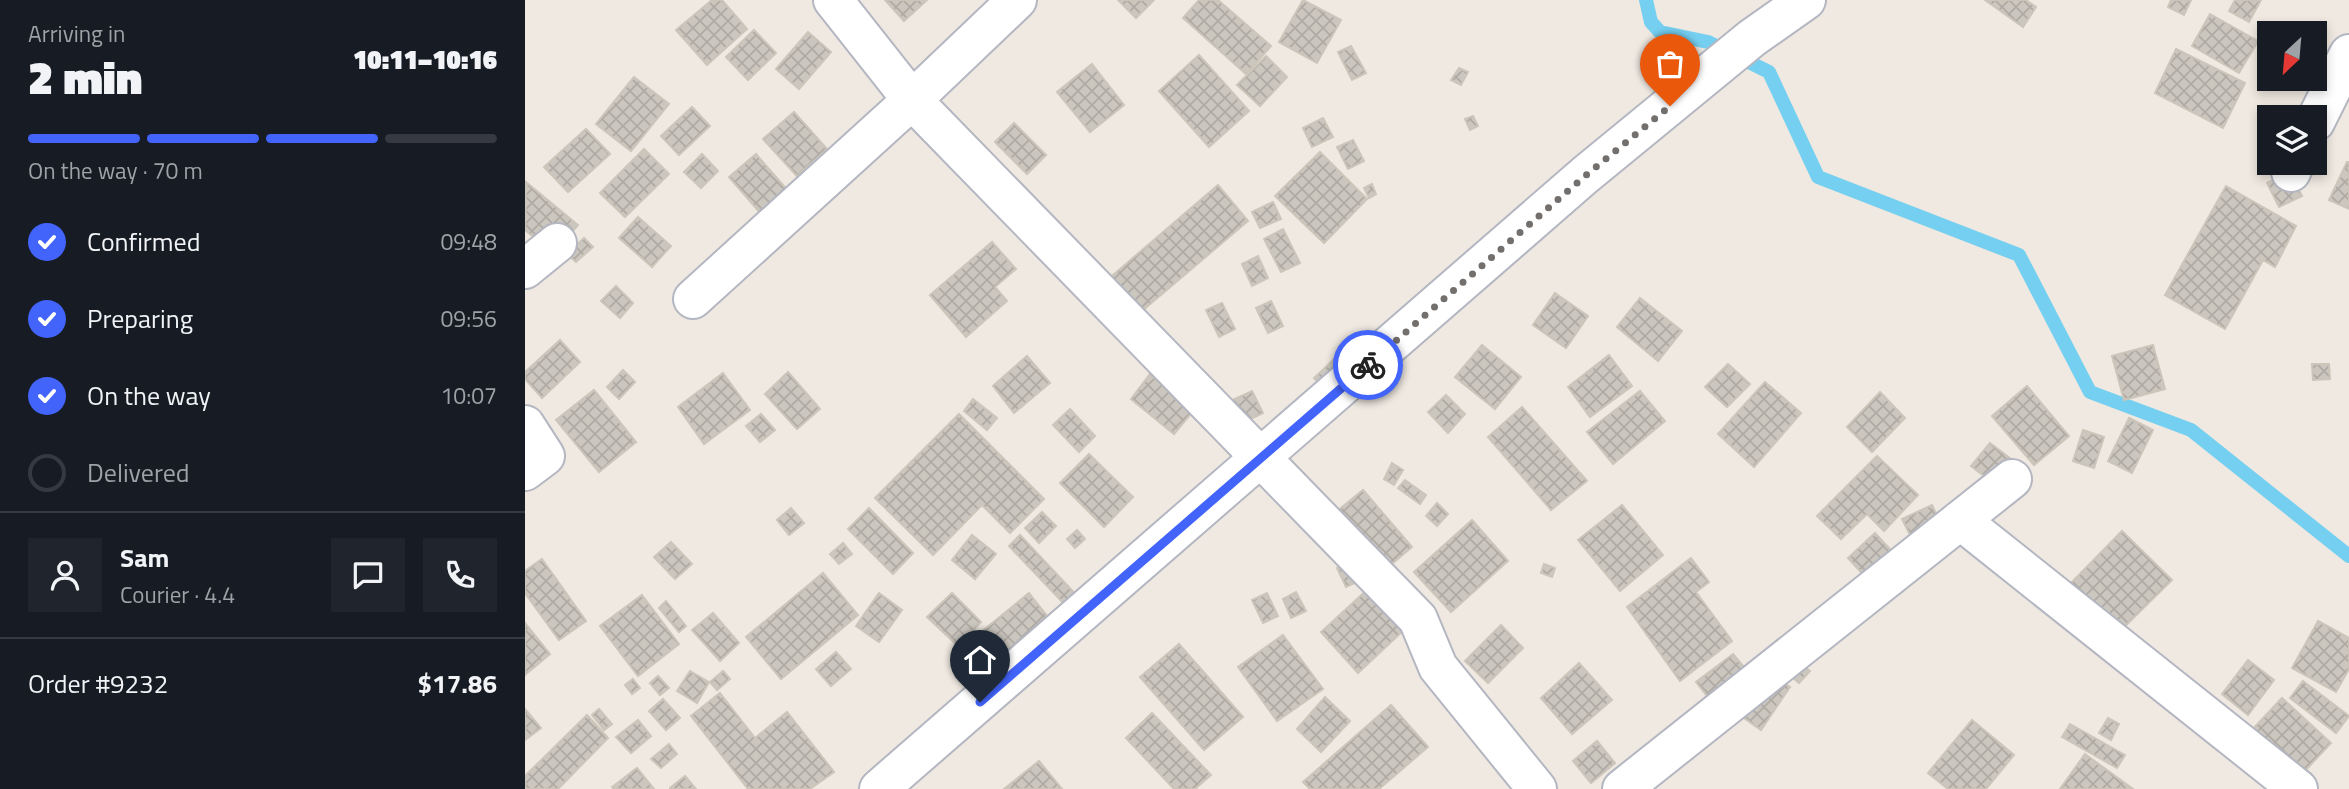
<!DOCTYPE html>
<html lang="en">
<head>
<meta charset="utf-8">
<style>
	body { margin:0; font-family:"Titillium Web",sans-serif; background:#20242c; color:#f1f3f6; height:100vh; display:flex; flex-direction:column; font-size:26px; white-space:nowrap }
	* { box-sizing:border-box; margin:0 }
	p { font-size:23px; color:#9ea1a6 }
	.icon { flex:none; width:38px; height:38px; fill:none; stroke:currentColor; stroke-width:2; stroke-linecap:round; stroke-linejoin:round }
	.map { position:relative; flex:1; overflow:hidden }
	.drawer { display:flex; flex-direction:column; background:#171b24; width:525px }
	.drawer>* { flex:none }
	.needle { width:46px; rotate:206deg }
	.tools { position:absolute; left:1732px; top:21px; display:grid; gap:14px }
	.tools a { display:grid; place-items:center; width:70px; height:70px; border-radius:0px; background:#171b24; box-shadow:0 4px 10px #0003; font-size:35px }
	.pin { position:absolute; display:grid; place-items:center; width:60px; height:60px; color:#fff; margin:-72px -30px; border-radius:50% 50% 50% 0; rotate:-45deg; box-shadow:0 0 7px #0007 }
	.pin .icon { rotate:45deg }
	.courier { position:absolute; display:grid; place-items:center; width:70px; height:70px; margin:-35px; border:5px solid #4264fb; border-radius:50%; background:#fff; color:#222; box-shadow:0 2px 9px #0007 }
	.overview em { font-style:normal; font-weight:800 }
	.overview div { display:flex; flex-direction:column-reverse }
	.overview { display:flex; align-items:center; justify-content:space-between; height:119px; padding:0 28px }
	h1 { font-size:46px; font-weight:800; line-height:52px }
	.bar { display:grid; grid-template-columns:repeat(4,1fr); gap:10px 7px; align-content:center; height:84px; padding:0 28px }
	.bar i { height:9px; border-radius:5px; background:#363941 }
	.bar .on { background:#4264fb }
	.bar p { grid-column:span 4 }
	.line { display:flex; align-items:center; gap:18px; padding:0 28px; border-top:2px solid #363941 }
	.line div { flex:1 }
	.round { display:grid; place-items:center; flex:none; width:74px; height:74px; border-radius:0px; background:#20242c }
	ol { padding:0 28px; list-style:none }
	li { display:flex; align-items:center; gap:21px; height:77px }
	li p { margin-inline-start:auto }
	li .icon { padding:7px; border-radius:50%; background:#4264fb; color:#fff; stroke-width:4 }
	li:last-child { color:#9ea1a6 }
	li i { width:38px; height:38px; border:4px solid #363941; border-radius:50% }
	main { display:flex; flex:1; min-height:0 }
	.map>svg:first-child { display:block }
	.lines { fill:none; stroke-linecap:round; stroke-linejoin:round }
	.stream { stroke:#75cff0; stroke-width:14 }
	.building { fill:url(#building-cross-hatch); stroke:#cbc5ba; stroke-width:2 }
	.minor-casing { stroke:#b4b7c1; stroke-width:42 }
	.minor { stroke:#fff; stroke-width:38 }
	.done { stroke:#726f6d; stroke-width:7; stroke-dasharray:0 12.6 }
	.route { stroke:#4264fb; stroke-width:9 }
</style>
</head>
<body>
<main>
<section class="drawer">
<div class="overview"><div><h1>2 min</h1><p>Arriving in</p></div><em>10:11–10:16</em></div>
<div class="bar"><i class="on"></i><i class="on"></i><i class="on"></i><i></i><p>On the way · 70 m</p></div>
<ol>
<li><svg class="icon" aria-label="check" viewBox="0 0 24 24"><path d="M5 12l5 5 9-10"/></svg>Confirmed<p>09:48</p></li>
<li><svg class="icon" aria-label="check" viewBox="0 0 24 24"><path d="M5 12l5 5 9-10"/></svg>Preparing<p>09:56</p></li>
<li><svg class="icon" aria-label="check" viewBox="0 0 24 24"><path d="M5 12l5 5 9-10"/></svg>On the way<p>10:07</p></li>
<li><i></i>Delivered</li>
</ol>
<div class="line" style="height:126px"><a class="round"><svg class="icon" aria-label="person" viewBox="0 0 24 24"><circle cx="12" cy="8" r="4"/><path d="M4 21q1-7 8-7t8 7"/></svg></a><div><b>Sam</b><p>Courier · 4.4</p></div><a class="round"><svg class="icon" aria-label="chat" viewBox="0 0 24 24"><path d="M4 5h16v11H9l-5 4z"/></svg></a><a class="round"><svg class="icon" aria-label="phone" viewBox="0 0 24 24"><path d="M5 4h4l2 5-3 2q2 4 5 5l2-3 5 2v4C11 20 4 13 5 4z"/></svg></a></div>
<div class="line" style="height:91px"><div>Order #9232</div><b>$17.86</b></div>
</section>
<div class="map">
<svg width="1824" height="789" viewBox="0 0 1824 789">
	<defs>
		<pattern id="building-cross-hatch" width="8" height="8" patternUnits="userSpaceOnUse" patternTransform="scale(1.75)"><rect width="8" height="8" fill="#cbc7bf"/><path d="M0 0l8 8M0 8l8-8" fill="none" stroke="#afaba4"/></pattern>
	</defs>
	<rect width="100%" height="100%" fill="#efe9e1"/>
	<g class="lines">
		<path class="stream" d="M1121,0l5,22 9,10 48,10 61,30 49,105 201,78 71,137 101,38 158,126"/>
	</g>
	<path class="building" d="M187,0h10l25,29 -40,36 -31,-35z
		M360,0h42l-23,21z
		M593,0h36l-18,18z
		M674,0h19l53,46 -25,28 -63,-56z
		M778,0l38,20 -24,43 -38,-21z
		M1460,0h41l10,7 -13,20z
		M1646,0h20l-7,15 -16,-8z
		M1710,0h26l-12,22 -20,-11z
		M1685,14l48,27 -19,32 -47,-27z
		M229,30l22,23 -28,27 -22,-23z
		M283,32l23,20 -32,37 -23,-20z
		M826,46l15,27 -14,7 -14,-28z
		M1651,49l69,34 -22,45 -68,-35z
		M674,55l50,56 -40,36 -50,-56z
		M741,56l21,21 -27,29 -23,-21z
		M567,64l32,41 -34,27 -33,-40z
		M934,68l9,4 -7,13 -10,-5z
		M109,77l35,27 -38,47 -35,-27z
		M167,107l18,19 -31,29 -18,-19z
		M269,112l33,37 -30,27 -34,-37z
		M948,116l5,10 -8,4 -5,-11z
		M798,118l10,19 -21,10 -9,-19z
		M489,123l32,32 -19,19 -32,-32z
		M61,129l24,25 -42,38 -24,-25z
		M828,140l11,21 -16,8 -11,-22z
		M119,149l25,25 -44,43 -25,-24z
		M795,152l47,47 -43,44 -49,-47z
		M177,154l16,17 -17,17 -17,-16z
		M231,154l33,38 -27,23 -33,-38z
		M1822,162h2v47l-20,-9z
		M1765,172l12,24 -23,11 -12,-24z
		M1,182l52,43 -25,28 -28,-23z
		M847,184l4,10 -7,4 -5,-10z
		M693,185l30,36 -112,95 -30,-35z
		M1701,186l70,40 -21,41 -12,-7 -38,69 -60,-34z
		M748,202l8,17 -21,9 -8,-16z
		M113,217l33,29 -19,21 -33,-29z
		M758,229l17,34 -19,9 -17,-33z
		M59,238l9,9 -17,15 -9,-8z
		M467,242l24,27 -21,18 12,14 -41,36 -36,-42z
		M733,256l10,22 -16,8 -10,-22z
		M91,286l17,17 -13,15 -19,-17z
		M1030,293l33,23 -22,32 -33,-23z
		M1115,298l42,33 -24,30 -41,-34z
		M746,301l12,25 -15,7 -12,-25z
		M697,303l13,26 -16,8 -13,-27z
		M35,340l20,22 -38,36 -17,-19v-7z
		M957,345l39,32 -26,32 -40,-32z
		M1628,345l12,44 -41,11 -12,-44z
		M822,347l28,29 -32,31 -29,-29z
		M1084,355l23,31 -42,31 -22,-30z
		M502,356l23,27 -36,30 -21,-27z
		M1203,364l22,20 -23,23 -22,-20z
		M1787,364h17l1,15 -17,1z
		M98,370l12,12 -16,17 -12,-12z
		M263,372l32,37 -23,20 -32,-35z
		M198,373l27,37 -46,34 -26,-37z
		M625,374l44,36 -20,24 -43,-35z
		M1240,382l36,31 -47,54 -36,-33z
		M1502,386l42,50 -35,29 -42,-49z
		M69,390l42,52 -37,30 -43,-52z
		M727,391l11,22 -27,13 -12,-22z
		M1115,391l25,30 -52,43 -26,-32z
		M1355,392l25,26 -33,34 -25,-25z
		M921,395l19,19 -17,19 -20,-21z
		M448,399l24,19 -10,12 -23,-19z
		M997,407l65,74 -36,29 -63,-73z
		M545,409l25,27 -16,16 -26,-27z
		M236,414l14,16 -15,12 -14,-16z
		M434,414l85,85 -34,34 -28,-28 -49,50 -58,-57z
		M1604,418l24,12 -21,43 -24,-12z
		M1558,430l21,7 -10,31 -21,-7z
		M1465,443l25,19 -19,23 -25,-19z
		M564,454l44,43 -29,30 -44,-44z
		M1352,456l41,39 -34,36 -17,-17 -26,25 -24,-23z
		M867,463l11,7 -9,15 -10,-6z
		M880,480l21,15 -6,9 -22,-16z
		M838,490l49,57 -26,22 -50,-57z
		M912,503l11,11 -11,12 -11,-10z
		M1097,505l41,50 -43,36 -42,-51z
		M1407,505l11,24 -29,14 -12,-24z
		M266,508l13,15 -15,12 -12,-15z
		M344,508l44,45 -20,21 -45,-45z
		M517,512l14,14 -17,17 -14,-15z
		M947,520l36,41 -57,51 -37,-40z
		M552,530l8,9 -10,9 -8,-9z
		M1597,531l50,49 -55,54 -48,-49z
		M1350,533l24,26 -27,25 -24,-26z
		M447,535l24,19 -21,25 -23,-19z
		M495,535l60,64 -11,10 -60,-63z
		M146,542l21,22 -17,15 -21,-22z
		M318,543l9,11 -13,10 -9,-10z
		M1166,558l18,24 -13,10 36,49 -52,40 -53,-74z
		M17,559l44,62 -27,19 -34,-47v-22z
		M826,560l10,20 -15,7 -9,-19z
		M1019,564l11,4 -3,9 -11,-4z
		M298,573l35,42 -77,64 -35,-42z
		M843,589l37,40 -47,44 -37,-41z
		M771,592l10,19 -15,7 -8,-19z
		M354,593l23,17 -23,32 -23,-16z
		M427,593l29,29 -23,24 -31,-29z
		M504,593l27,34 -70,58 -28,-34z
		M742,593l11,23 -15,7 -11,-23z
		M117,595l37,49 -41,32 -38,-50z
		M141,601l20,25 -7,6 -20,-24z
		M188,613l26,30 -19,18 -28,-31z
		M1793,621l31,17v31l-13,23 -44,-24z
		M0,623l25,31 -25,21z
		M976,625l22,23 -35,35 -23,-22z
		M758,635l40,54 -46,32 -39,-54z
		M654,644l64,73 -39,33 -64,-73z
		M311,652l15,17 -20,17 -15,-17z
		M1208,654l15,18 -37,29 -15,-19z
		M1269,658l16,13 -11,12 -15,-13z
		M1723,660l26,20 -26,35 -26,-21z
		M1054,663l33,37 -40,34 -31,-36z
		M1234,667l31,20 -29,43 -31,-22z
		M165,671l19,11 -12,21 -20,-12z
		M198,671l7,8 -13,11 -7,-8z
		M133,676l11,12 -9,7 -10,-12z
		M108,679l7,9 -8,6 -7,-9z
		M1778,681l46,35 -13,17 -46,-35z
		M195,693l35,45 32,-26 47,60 -24,17h-62l-57,-73z
		M800,697l25,24 -29,31 -24,-23z
		M1757,698l49,45 -31,33 -49,-45z
		M138,699l17,19 -14,12 -17,-19z
		M866,705l37,42 -49,42h-69l-7,-7z
		M0,709l16,19 -16,12z
		M74,709l13,15 -8,6 -12,-15z
		M627,713l59,62 -16,14h-21l-48,-51z
		M62,715l21,23 -50,51h-33v-13z
		M1583,718l11,6 -8,16 -12,-7z
		M113,720l13,16 -20,17 -15,-16z
		M1447,720l42,35 -28,34h-38l-20,-16z
		M1545,724l55,31 -8,13 -55,-31z
		M1072,741l18,22 -24,20 -18,-22z
		M144,744l8,10 -16,14 -10,-9z
		M1560,754l48,35h-73z
		M514,761l23,28h-58z
		M112,768l17,21h-40l-2,-2z
		M160,776l11,13h-26v-1z"/>
	<g class="lines">
		<g class="minor-casing">
			<path id="minor" d="M308,0l79,100 506,519 20,48 99,122
				M1790,122l34,-68
				M1766,172l4,-9
				M0,269l32,-26
				M168,299l219,-199 105,-100
				M0,425l20,31 -20,15
				M1435,520l338,269
				M354,789l706,-614 167,-137 54,-38
				M1097,789l390,-310"/>
		</g>
		<use href="#minor" class="minor"/>
	</g>
	<g class="lines">
		<path class="done" d="M843,365l217,-189 85,-70"/>
		<path class="route" d="M455,702l388,-337"/>
	</g>
</svg>
<div class="tools">
<a><svg class="needle" viewBox="-14 -14 28 28"><path d="M0-13l5 13h-10z" fill="#e53935"/><path d="M0 13l5-13h-10z" fill="#9ea1a6"/></svg></a>
<a><svg class="icon" aria-label="layers" viewBox="0 0 24 24"><path d="M12 4l9 5-9 5-9-5zM3 14l9 5 9-5"/></svg></a>
</div>
<div class="pin" style="left:1145px;top:106px;background:#ea580c"><svg class="icon" aria-label="bag" viewBox="0 0 24 24"><path d="M5 8h14l-1 12H6zM9 8a3 3 0 0 1 6 0"/></svg></div>
<div class="pin" style="left:455px;top:702px;background:#1f2937"><svg class="icon" aria-label="home" viewBox="0 0 24 24"><path d="M3 11l9-7 9 7M6 9v11h12V9"/></svg></div>
<div class="courier" style="left:843px;top:365px"><svg class="icon" aria-label="bike" viewBox="0 0 24 24"><circle cx="6" cy="16" r="4"/><circle cx="18" cy="16" r="4"/><path d="M6 16l4-8h5l3 8M10 8l3 8H6M13 5h3"/></svg></div>
</div>
</main>
</body>
</html>
